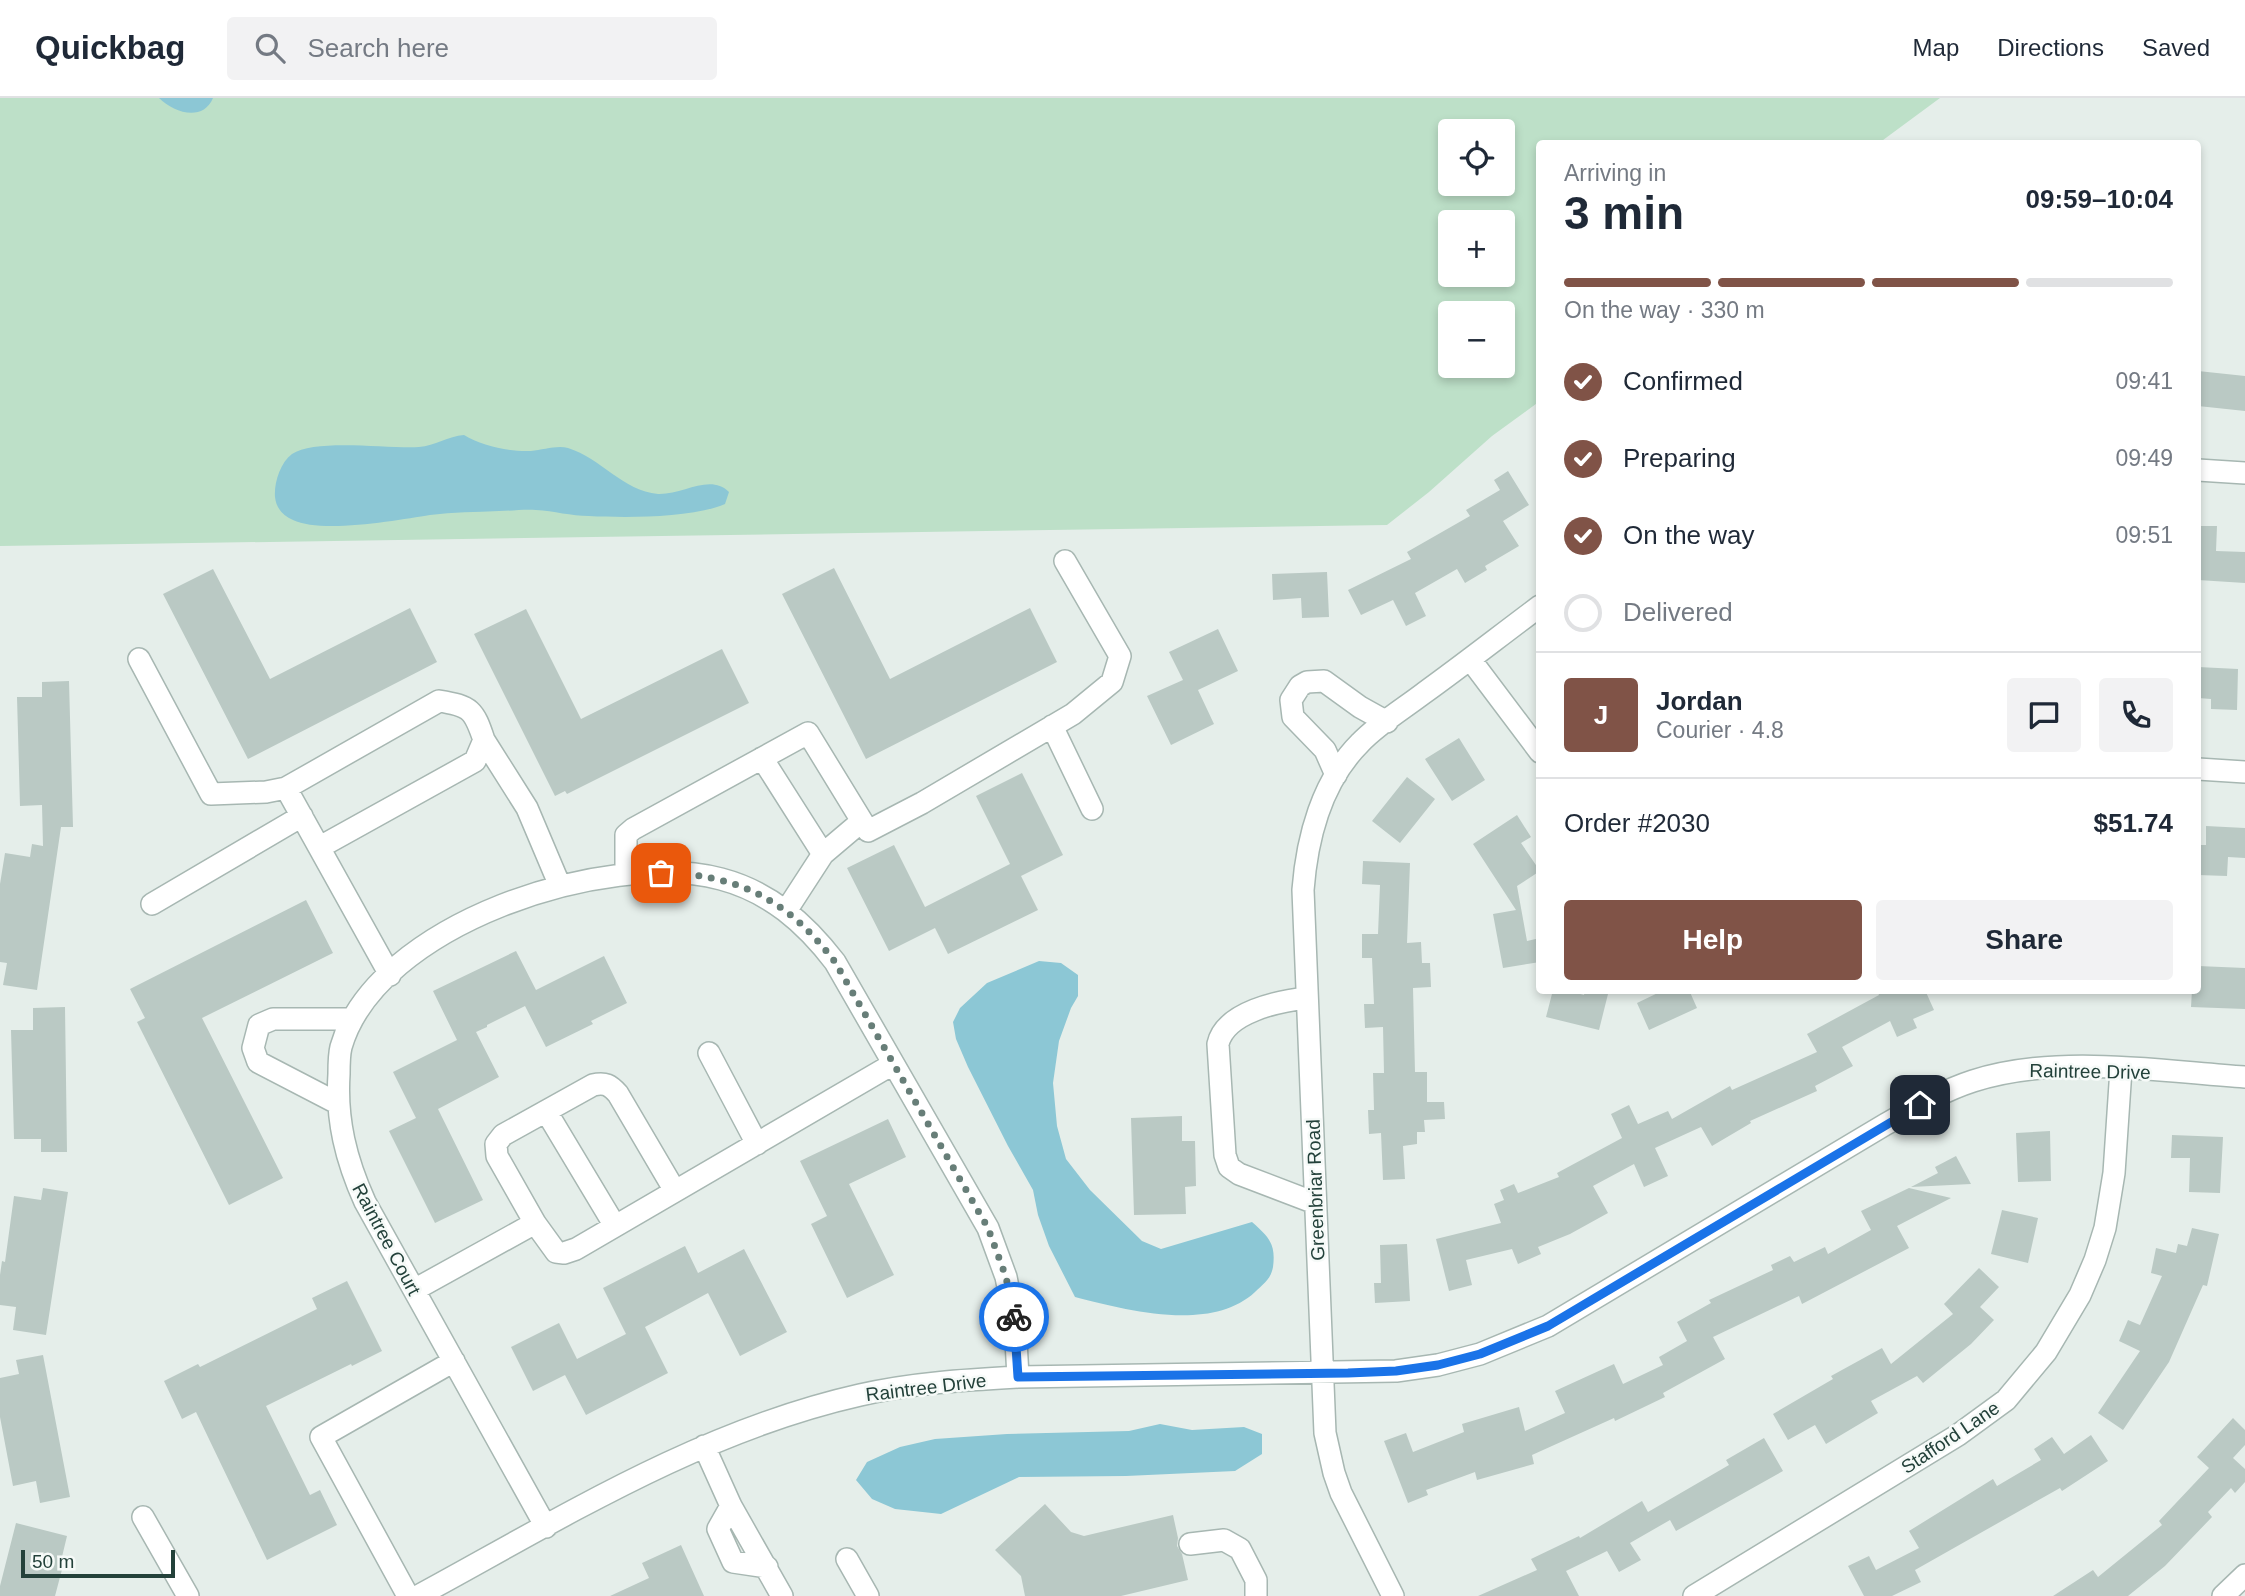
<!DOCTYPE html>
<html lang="en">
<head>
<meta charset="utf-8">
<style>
	body { margin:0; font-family:Helvetica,sans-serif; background:#f2f2f3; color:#1f2937; height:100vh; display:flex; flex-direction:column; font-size:26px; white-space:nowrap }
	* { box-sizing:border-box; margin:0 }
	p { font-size:23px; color:#747a83 }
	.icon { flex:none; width:38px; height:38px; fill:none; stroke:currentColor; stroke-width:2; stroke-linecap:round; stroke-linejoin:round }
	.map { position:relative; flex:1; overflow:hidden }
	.drawer { position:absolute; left:1536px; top:42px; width:665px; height:854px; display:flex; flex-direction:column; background:#fff; border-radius:7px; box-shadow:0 4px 10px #0003 }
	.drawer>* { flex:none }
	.controls { position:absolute; left:1438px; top:21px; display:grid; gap:14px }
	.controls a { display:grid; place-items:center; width:77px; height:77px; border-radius:7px; background:#fff; box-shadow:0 4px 10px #0003; font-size:35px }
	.scale { position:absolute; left:21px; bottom:18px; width:154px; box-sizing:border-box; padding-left:7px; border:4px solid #23413a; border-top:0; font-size:19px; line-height:24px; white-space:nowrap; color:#23413a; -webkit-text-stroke:5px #f6faf8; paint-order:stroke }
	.pin { position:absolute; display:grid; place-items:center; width:60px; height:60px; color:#fff; margin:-30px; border-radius:14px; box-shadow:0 4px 10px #0006 }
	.courier { position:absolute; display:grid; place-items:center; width:70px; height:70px; margin:-35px; border:5px solid #1a73e8; border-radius:50%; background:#fff; color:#222; box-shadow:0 2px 9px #0007 }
	.overview em { font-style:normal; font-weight:700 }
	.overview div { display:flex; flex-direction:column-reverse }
	.overview { display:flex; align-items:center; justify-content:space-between; height:119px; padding:0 28px }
	h1 { font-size:46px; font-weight:700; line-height:52px }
	.bar { display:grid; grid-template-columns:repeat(4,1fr); gap:10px 7px; align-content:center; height:84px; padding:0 28px }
	.bar i { height:9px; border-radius:5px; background:#e0e1e3 }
	.bar .on { background:#805347 }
	.bar p { grid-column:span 4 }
	.line { display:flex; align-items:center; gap:18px; padding:0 28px; border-top:2px solid #e0e1e3 }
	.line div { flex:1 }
	.round { display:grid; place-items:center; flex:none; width:74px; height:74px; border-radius:7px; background:#f2f2f3 }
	ol { padding:0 28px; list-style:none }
	li { display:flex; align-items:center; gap:21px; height:77px }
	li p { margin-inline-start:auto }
	li .icon { padding:7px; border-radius:50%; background:#805347; color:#fff; stroke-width:4 }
	li:last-child { color:#747a83 }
	li i { width:38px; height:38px; border:4px solid #e0e1e3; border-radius:50% }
	.cta { display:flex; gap:14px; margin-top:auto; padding:14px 28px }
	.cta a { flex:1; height:80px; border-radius:7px; background:#805347; color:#fff; font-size:28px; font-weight:700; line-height:80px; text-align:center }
	.cta a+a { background:#f2f2f3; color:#1f2937 }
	header { display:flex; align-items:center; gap:42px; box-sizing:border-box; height:98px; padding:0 35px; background:#fff; border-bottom:2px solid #e0e1e3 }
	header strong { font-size:33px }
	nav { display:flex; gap:38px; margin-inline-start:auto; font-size:24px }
	.search { width:490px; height:63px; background:#f2f2f3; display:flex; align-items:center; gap:18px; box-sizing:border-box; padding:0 24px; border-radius:7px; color:#747a83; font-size:26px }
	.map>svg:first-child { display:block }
	.green { fill:#bde0c8; fill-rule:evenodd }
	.water { fill:#8cc7d5 }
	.building { fill:#bac9c4 }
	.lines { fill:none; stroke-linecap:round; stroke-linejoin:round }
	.minor-casing { stroke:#a7b7b2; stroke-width:24 }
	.minor { stroke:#fff; stroke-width:21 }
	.done { stroke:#677e78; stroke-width:7; stroke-dasharray:0 12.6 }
	.route { stroke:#1a73e8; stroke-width:9 }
	.labels { text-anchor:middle; stroke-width:5; stroke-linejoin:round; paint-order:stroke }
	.street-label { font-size:19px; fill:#23413a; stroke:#f6faf8 }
</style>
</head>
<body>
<header>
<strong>Quickbag</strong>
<div class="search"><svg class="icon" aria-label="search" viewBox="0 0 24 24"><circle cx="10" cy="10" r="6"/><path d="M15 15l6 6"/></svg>Search here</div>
<nav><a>Map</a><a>Directions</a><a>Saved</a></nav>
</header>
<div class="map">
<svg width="2245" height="1498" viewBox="0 0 2245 1498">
	<rect width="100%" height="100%" fill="#e5eeea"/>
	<path class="green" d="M0,0h1940l-61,45 -339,1v257l-48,35 -63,56 -42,33 -1387,21zM1451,33h52v53h-52zM1451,124h52v53h-52zM1451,215h52v53h-52z"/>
	<path class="water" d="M159,0h54c-10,24 -39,15 -54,0z
		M464,337c18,11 46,17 67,16 12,-1 26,-6 37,-3 33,10 55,43 90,46 25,1 52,-21 71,-2l-4,12c-32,14 -99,14 -136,12 -18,0 -35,-5 -53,-6 -12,-1 -25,1 -37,1 -23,1 -46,1 -69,4 -32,5 -108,19 -137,5 -10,-4 -17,-12 -18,-23 -1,-14 5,-34 17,-43 23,-16 97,-5 127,-7 16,-1 29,-11 45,-12z
		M1039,863l22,2 17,12v21l-7,12 -12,33 -6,42 4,43 9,33 24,31 52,51 19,8 91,-27c17,15 24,22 21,45 -2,12 -10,17 -18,25 -44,41 -129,18 -180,5l-26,-51 -11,-31 -5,-25 -25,-44 -40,-79 -12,-28 -3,-17 7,-14 27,-25z
		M1160,1326l32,6 52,-3 18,7v20l-27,17 -109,5 -107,1 -78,37 -46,-5 -23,-10 -16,-19 11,-18 33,-15 35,-8 72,-5 122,-3z"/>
	<path class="building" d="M2198,273l47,5v35l-47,-5z
		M1508,373l21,34 -26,16 16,25 -34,20 2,4 -22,13 -8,-14 -42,24 11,23 -20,10 -13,-26 -32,15 -13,-25 63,-31 -4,-7 63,-36 -4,-6 34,-20 -6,-10z
		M2198,428h19l-1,25 29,1v31l-47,-3z
		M834,470l56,111 140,-71 27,54 -191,97 -84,-165z
		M213,471l57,110 140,-71 27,54 -189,97 -85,-165z
		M1327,474l2,45 -27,1 -1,-20 -28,2 -1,-26z
		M526,511l55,110 141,-70 27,54 -182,91 -2,-3 -10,5 -81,-162z
		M1218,531l20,42 -40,19 16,34 -43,21 -24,-49 36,-16 -14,-28z
		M2198,569l40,2 -1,41 -26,-1v-10l-13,-1z
		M69,583l4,146h-12l-24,163 -34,-5 4,-22 -7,-1v-78l5,-31 25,4 2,-13 11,2 -1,-41 -22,1 -3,-109h25v-15z
		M1459,640l26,42 -33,21 -27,-42z
		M1022,675l41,82 -42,21 17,34 -90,44 -13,-26 -46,23 -42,-83 47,-23 31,62 85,-43 -34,-68z
		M1407,679l28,22 -35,44 -28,-22z
		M1517,717l14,22 -10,6 19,28 -23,15 10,55 13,-3v24l-37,6 -10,-54 23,-4 -43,-66z
		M2206,728l39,2v30l-17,-1 -1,19 -29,-1v-30h8z
		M1363,763l47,2 -3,80 14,-1 1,21h8l1,24 -18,1 2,84h12v30h17l1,17 -21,1 1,12h-8v12l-14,2 2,33 -22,1 -2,-47 -12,1 -1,-24h6l-1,-37h11l-1,-46 -18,1 -1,-24h10l-2,-46h-10v-24h16l2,-49 -18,-1z
		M306,802l27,53 -131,65 81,160 -54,27 -92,-183 8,-4 -15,-29z
		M516,853l20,39 68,-34 23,47 -36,18 2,3 -47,23 -21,-41 -38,19v2l-11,5 23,45 -61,32 45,91 -48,23 -46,-92 27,-13 -23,-46 64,-32 -24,-49z
		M2198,868l47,2v41l-54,-2 1,-17h6z
		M1553,892h12l19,5 1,-5h24l-10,40 -53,-13z
		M1664,892h25l8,18 -48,22 -12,-27z
		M1877,892h48l9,20 -21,9 4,9 -20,9 -7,-16 -48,26 11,19 -38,20 2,5 -67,30 1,2 -39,23 -11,-19 -46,21 13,28 -24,11 -10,-23 -41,22 15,27 -38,21 -32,13 3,7 -23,10 -6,-15 -46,11 6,25 -23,6 -13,-52 65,-16 -7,-19 10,-4 -4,-10 14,-6 4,9 41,-16 -2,-4 65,-35 -11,-24 18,-9 9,19 30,-13 4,8 58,-33 2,4 85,-38 -10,-18 72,-39z
		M65,909l2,145h-26v-13h-27l-3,-109h22v-22z
		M1182,1018v25h13l1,45 -11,1 1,27 -52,1 -3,-97z
		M888,1021l18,38 -57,27 45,91 -47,23 -36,-74 16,-8 -27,-55z
		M2050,1033l1,50 -33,1 -2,-49z
		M2172,1037l51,2 -3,56 -31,-1 1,-34h-19z
		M1956,1058l15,28 -60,3 27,-14 -3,-6z
		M43,1090l25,4 -22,143 -33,-5 3,-23 -16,-2v-30l2,-14 3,1 9,-66 27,4z
		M1909,1090l42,10 -54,28 12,22 -107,56 -3,-8 -86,41 12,22 -62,34 2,4 -50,24 -1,-3 -82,37 2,9 -57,16 -2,-8 -49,18 2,5 -20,8 -24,-62 22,-8 7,19 51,-20 -2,-8 57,-17 6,24 40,-18 -10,-22 59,-27 9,20 40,-19 -4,-8 28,-16 -10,-19 34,-19 -2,-3 64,-30 -2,-5 19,-9 4,6 31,-15 3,7 43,-24 -10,-19z
		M2002,1112l36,8 -10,45 -37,-9z
		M2192,1130l27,6 -12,52 -4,-1 -34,77 -46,68 -25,-17 42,-62 -21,-10 9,-21 12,5 22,-49 -11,-3 5,-25 20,5 2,-9 9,2z
		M1407,1146l3,57 -35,2 -1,-20h7l-1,-38z
		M685,1148l13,27 46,-24 43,83 -47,24 -32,-63 -63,34 23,46 -82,42 -21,-40 -32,16 -22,-44 48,-24 18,36 49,-25 -23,-46z
		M1979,1170l20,19 -19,20 14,13 -23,24 -48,39 -6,-7 -46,25 7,12 -52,31 -11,-19 -27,15 -15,-26 60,-35 -2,-3 51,-28 9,16 62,-50 -9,-10z
		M347,1183l35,70 -30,15 -1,-2 -85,42 44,89 10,-5 17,35 -70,35 -71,-148 -14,7 -18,-38 34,-17 2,3 117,-58 -5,-11z
		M43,1257l27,142 -30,6 -4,-22 -23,5 -13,-69v-39l19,-4 -3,-14z
		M2233,1320l12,12v15l-12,13 12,11v13l-10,11 -4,-5 -23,24 4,5 -47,49 -37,30h-75l40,-26 5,7 64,-52 -3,-4 50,-53 -12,-11z
		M2091,1337l17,26 -46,30 -2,-3 -145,82 6,12 -29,14h-28l-16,-30 21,-10 7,14 43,-22 -10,-17 84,-52 4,7 44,-26 -7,-11 18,-12 12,17z
		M1764,1340l19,33 -107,60 -6,-11 -40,23 11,17 -22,12 -12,-21 -41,20 13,25h-101l59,-26 -6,-11 48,-23 1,2 62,-37 6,11 81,-47 -3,-5z
		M1045,1406l26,28 13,4 89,-21 5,23 -1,8 5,8 6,26 -67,16h-96l-4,-20 -26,-26z
		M16,1425l51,13 -6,25 3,1 -9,34h-55v-10z
		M681,1447l23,51h-94l39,-18 -7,-15z"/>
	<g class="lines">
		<g class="minor-casing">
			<path id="minor" d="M2198,372l47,3
				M139,561l72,135 55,-2 20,-4
				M1470,561l70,93
				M1052,628l40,83
				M484,642l43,68 33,78
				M762,660l61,96 39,-33
				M2198,671l47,3
				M1336,677l-11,-25 -32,-33 -2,-17 9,-14 7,-4 17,-1 36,26 27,15
				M320,749l155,-86 9,-21c-10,-30 -13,-34 -45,-39l-153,87 104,187
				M626,776v-39l7,-6 175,-96 60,98 54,-28 151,-89 39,-32 8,-26 -55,-95
				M152,806l150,-88
				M786,813l37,-57
				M1307,900c-28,3 -82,14 -89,46l7,111 4,12 10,7 76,29
				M709,955l48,91
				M337,1005l-79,-41 -5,-14 6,-23 14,-6h79
				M546,1013l69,115
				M535,1125l-38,-67 -1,-12 7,-9 90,-50c12,-3 17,0 25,9l57,97
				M414,1192l121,-67 21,29 8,1 12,-4 317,-185
				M704,1348l27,60 51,90
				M731,1408l-13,23 15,33 34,5
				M143,1419l45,79
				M546,1429l-181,-325c-19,-42 -29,-82 -26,-128 0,-9 0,-19 2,-27 35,-123 266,-198 380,-168 49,13 84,44 114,83l153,266 18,49 9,45 3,55
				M1190,1446l34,-4 16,9 16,31v16
				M847,1461l21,37
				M408,1498l-87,-159 133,-76
				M418,1498c142,-77 282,-165 442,-201 52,-12 105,-15 158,-18l378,-6 42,-6 42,-11 68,-28 338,-202c28,-16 56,-33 87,-43 84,-27 185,-10 272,-4
				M1393,1498l-52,-103 -7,-20 -9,-40 -22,-543c4,-52 19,-109 57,-147 18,-19 43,-34 64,-50 39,-28 77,-58 116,-87
				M1694,1498l264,-161 48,-35 40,-48 34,-57 15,-35 10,-32 9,-55 7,-104
				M2223,1498l22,-21"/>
		</g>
		<use href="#minor" class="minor"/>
	</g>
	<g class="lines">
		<path class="done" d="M661,775c77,1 127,27 174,89l153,266 18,49 8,40"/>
		<path class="route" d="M1014,1219l4,60 330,-4 48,-2 42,-6 42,-11 68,-28 372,-221"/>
	</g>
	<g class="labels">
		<g class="street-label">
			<text transform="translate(2090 973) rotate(1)" y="7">Raintree Drive</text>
			<text transform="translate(1315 1092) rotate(-92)" y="7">Greenbriar Road</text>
			<text transform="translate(387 1141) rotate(62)" y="7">Raintree Court</text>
			<text transform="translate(926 1289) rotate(-7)" y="7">Raintree Drive</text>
			<text transform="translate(1950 1339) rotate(-34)" y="7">Stafford Lane</text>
		</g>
	</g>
</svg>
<div class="controls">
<a><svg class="icon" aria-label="locate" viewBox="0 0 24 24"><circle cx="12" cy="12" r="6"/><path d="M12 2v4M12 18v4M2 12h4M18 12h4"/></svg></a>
<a>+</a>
<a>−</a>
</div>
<div class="scale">50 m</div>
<div class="pin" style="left:661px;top:775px;background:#ea580c"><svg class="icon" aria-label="bag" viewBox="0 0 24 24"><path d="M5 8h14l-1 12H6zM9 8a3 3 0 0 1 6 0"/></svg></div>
<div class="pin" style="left:1920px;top:1007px;background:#1f2937"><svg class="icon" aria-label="home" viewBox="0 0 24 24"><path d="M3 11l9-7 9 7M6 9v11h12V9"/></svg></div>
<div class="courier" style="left:1014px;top:1219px"><svg class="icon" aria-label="bike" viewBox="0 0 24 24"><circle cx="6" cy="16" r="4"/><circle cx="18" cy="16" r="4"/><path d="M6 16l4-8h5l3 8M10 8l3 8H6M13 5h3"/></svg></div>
<section class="drawer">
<div class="overview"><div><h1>3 min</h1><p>Arriving in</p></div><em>09:59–10:04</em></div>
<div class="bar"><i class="on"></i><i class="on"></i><i class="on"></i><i></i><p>On the way · 330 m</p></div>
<ol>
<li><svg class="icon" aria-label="check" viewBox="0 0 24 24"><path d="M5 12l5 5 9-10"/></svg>Confirmed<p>09:41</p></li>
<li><svg class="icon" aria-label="check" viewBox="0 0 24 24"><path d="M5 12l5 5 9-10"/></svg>Preparing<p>09:49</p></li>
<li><svg class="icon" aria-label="check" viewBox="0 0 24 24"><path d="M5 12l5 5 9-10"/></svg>On the way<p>09:51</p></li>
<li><i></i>Delivered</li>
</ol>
<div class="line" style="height:126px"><b class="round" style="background:#805347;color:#fff">J</b><div><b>Jordan</b><p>Courier · 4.8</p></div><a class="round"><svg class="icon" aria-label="chat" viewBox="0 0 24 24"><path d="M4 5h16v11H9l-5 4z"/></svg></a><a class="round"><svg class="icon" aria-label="phone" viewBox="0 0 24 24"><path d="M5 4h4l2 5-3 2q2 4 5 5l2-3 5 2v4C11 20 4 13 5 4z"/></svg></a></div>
<div class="line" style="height:91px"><div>Order #2030</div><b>$51.74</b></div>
<div class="cta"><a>Help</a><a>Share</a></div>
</section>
</div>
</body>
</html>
